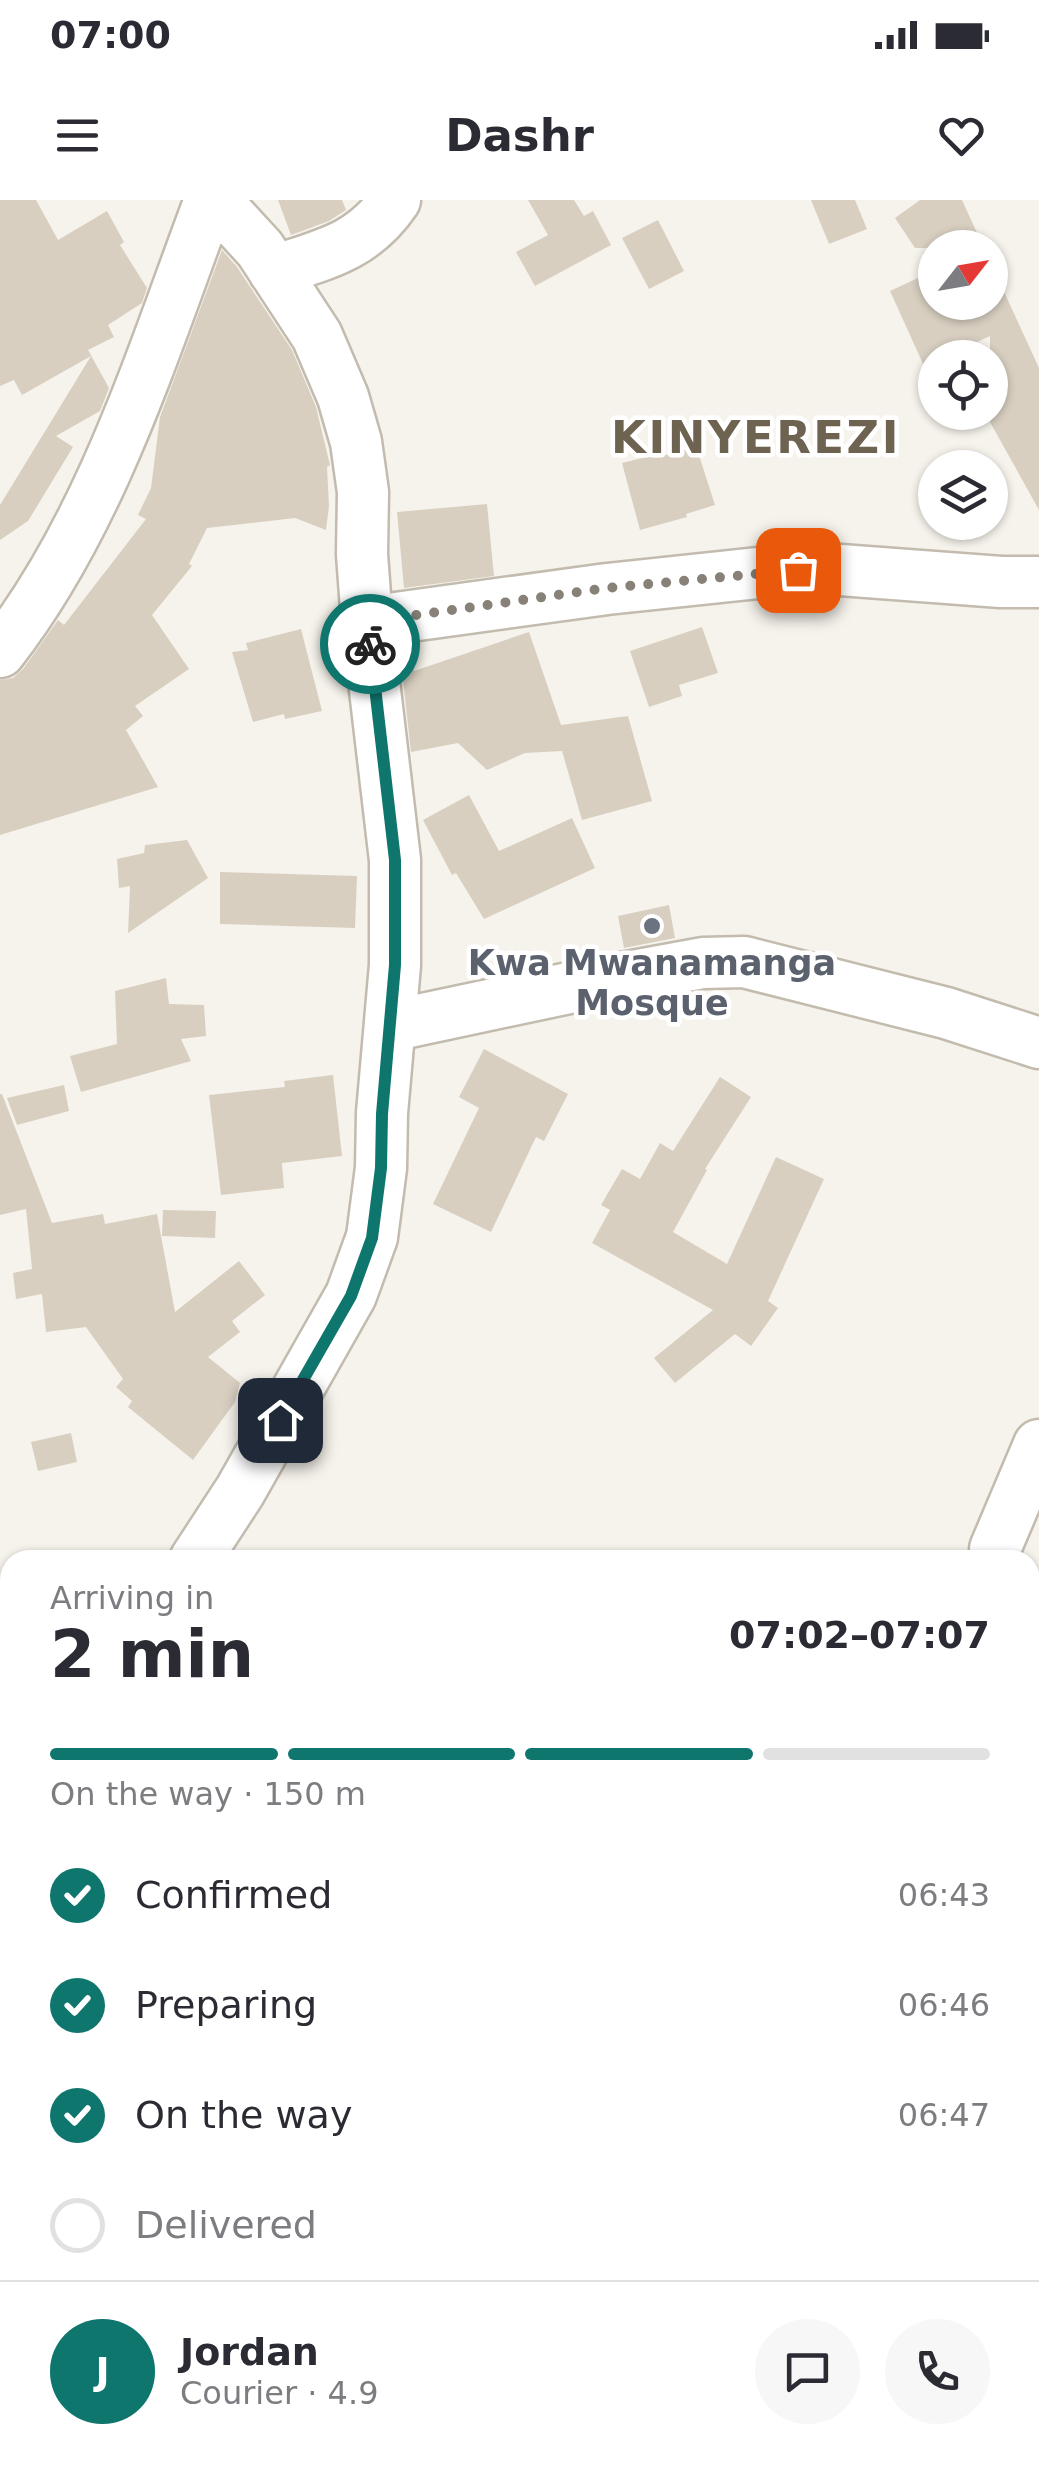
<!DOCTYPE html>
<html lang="en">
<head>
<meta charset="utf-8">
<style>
	body { margin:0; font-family:"DejaVu Sans",sans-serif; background:#f7f7f7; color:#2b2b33; height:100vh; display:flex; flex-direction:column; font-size:38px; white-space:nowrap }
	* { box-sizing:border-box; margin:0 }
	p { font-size:32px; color:#7c7c81 }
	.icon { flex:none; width:55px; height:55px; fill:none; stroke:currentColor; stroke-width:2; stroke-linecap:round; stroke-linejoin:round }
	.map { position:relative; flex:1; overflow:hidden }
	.details { position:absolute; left:0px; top:1350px; width:1040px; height:930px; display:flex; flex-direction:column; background:#fff; border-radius:30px 30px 0 0; box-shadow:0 2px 8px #0004 }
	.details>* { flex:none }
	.needle { width:65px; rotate:59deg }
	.buttons { position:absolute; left:918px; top:30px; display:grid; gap:20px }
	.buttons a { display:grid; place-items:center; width:90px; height:90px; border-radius:50%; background:#fff; box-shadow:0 2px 8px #0004; font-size:50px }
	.pin { position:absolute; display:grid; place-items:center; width:85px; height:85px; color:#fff; margin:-42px; border-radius:20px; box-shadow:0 5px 15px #0006 }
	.courier { position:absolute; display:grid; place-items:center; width:100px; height:100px; margin:-50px; border:8px solid #0f766e; border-radius:50%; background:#fff; color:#222; box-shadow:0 2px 12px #0007 }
	.summary em { font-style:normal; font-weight:700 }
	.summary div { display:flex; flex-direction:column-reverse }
	.summary { display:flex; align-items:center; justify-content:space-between; height:170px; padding:0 50px }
	h1 { font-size:65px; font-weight:700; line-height:75px }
	.bar { display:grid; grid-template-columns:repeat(4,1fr); gap:15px 10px; align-content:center; height:120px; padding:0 50px }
	.bar i { height:12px; border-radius:8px; background:#e1e1e2 }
	.bar .selected { background:#0f766e }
	.bar p { grid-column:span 4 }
	.line { display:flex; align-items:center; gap:25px; padding:0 50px; border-top:2px solid #e1e1e2 }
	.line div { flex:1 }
	.round { display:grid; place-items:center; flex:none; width:105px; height:105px; border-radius:52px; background:#f7f7f7 }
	ol { padding:0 50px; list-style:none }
	li { display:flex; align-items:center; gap:30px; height:110px }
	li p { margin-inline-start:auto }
	li .icon { padding:10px; border-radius:50%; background:#0f766e; color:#fff; stroke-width:4 }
	li:last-child { color:#7c7c81 }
	li i { width:55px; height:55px; border:5px solid #e1e1e2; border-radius:50% }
	.status { display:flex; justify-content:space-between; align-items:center; height:70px; padding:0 50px; background:#fff; direction:ltr }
	.status svg { height:28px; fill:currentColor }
	header { display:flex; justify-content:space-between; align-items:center; height:130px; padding:0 50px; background:#fff; font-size:45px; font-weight:700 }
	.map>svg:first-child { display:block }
	.building { fill:#d8cfc1 }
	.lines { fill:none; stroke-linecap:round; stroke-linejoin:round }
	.minor-casing { stroke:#c2bbae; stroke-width:55 }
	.minor { stroke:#fff; stroke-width:50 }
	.done { stroke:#878178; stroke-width:10; stroke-dasharray:0 18 }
	.route { stroke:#0f766e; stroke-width:12 }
	.worship-dot { fill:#6b7280; stroke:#fff; stroke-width:4 }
	.labels { text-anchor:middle; stroke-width:9; stroke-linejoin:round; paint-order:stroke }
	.worship-label { font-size:35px; font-weight:bold; fill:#5b616d; stroke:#fff }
	.district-label { font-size:45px; font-weight:bold; letter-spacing:2.5px; fill:#6e6250; stroke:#fff }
</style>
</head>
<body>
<div class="status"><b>07:00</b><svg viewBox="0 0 49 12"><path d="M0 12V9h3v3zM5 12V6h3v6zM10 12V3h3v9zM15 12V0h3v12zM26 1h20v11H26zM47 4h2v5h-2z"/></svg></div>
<header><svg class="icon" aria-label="menu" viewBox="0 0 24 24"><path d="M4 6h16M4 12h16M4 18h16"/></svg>Dashr<svg class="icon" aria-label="heart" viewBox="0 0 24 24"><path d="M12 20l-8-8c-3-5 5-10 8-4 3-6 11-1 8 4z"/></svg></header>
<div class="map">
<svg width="1039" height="2280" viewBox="0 0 1039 2280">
	<rect width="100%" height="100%" fill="#f6f3ec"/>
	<path class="building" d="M0,0h36l22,40 49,-29 17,31 -4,3 27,43 -5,15 -34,22 6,12 -26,13 21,38 -9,23 -44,25 17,11 -45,74 -28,19v-35l91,-149 -69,39 -8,-15 -14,6z
		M278,0h64l4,10 -17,11 -38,14z
		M528,0h46l10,16 9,-5 18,34 -76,41 -19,-34 32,-17z
		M811,0h44l12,29 -38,15z
		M920,0h42l22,48h-69l-20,-30z
		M658,20l26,51 -35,18 -27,-51z
		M222,50l15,17 55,83 24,57 14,58 -3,2 2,39 -3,24 -31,-12 -88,10 -18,36 3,2 -40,49 37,54 -54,37 8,10 -17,14 32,57 -158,48v-155l13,-2 10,-9 35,-49 6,5 82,-106 -8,-4 13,-27 9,-71z
		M990,61l49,107v142l-49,-88v-86l-47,22h-8v3l-11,5 -34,-75 45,-21v32h55z
		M696,246l19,59 -29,9 1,3 -47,13 -18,-67 32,-8 1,3z
		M487,304l7,72 -90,12 -7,-76z
		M702,427l16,46 -39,12 3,11 -33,11 -19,-56z
		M301,429l21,82 -37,8 -1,-5 -31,8 -21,-70 16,-2 -2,-7z
		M529,432l32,93 67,-9 24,85 -70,19 -20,-69 -37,2 -38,17 -29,-27 -47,9 -10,-90 9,-4 4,13z
		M469,595l30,56 73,-33 23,50 -111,51 -28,-46 -4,2 -29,-55z
		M187,640l21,38 -80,55 2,-47 -11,2 -2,-29 27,-6 1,-8z
		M220,672l137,4 -2,52 -135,-4z
		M669,705l6,33 -51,10 -6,-32z
		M166,778l3,26 35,1 2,31 -25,3 10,22 -110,31 -11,-36 47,-12 -2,-53z
		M484,849l84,45 -24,47 -8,-4 -45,95 -58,-28 46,-96 -20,-11z
		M333,875l9,81 -60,7 2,25 -63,7 -12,-100 76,-8 -1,-6z
		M720,877l31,20 -46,72 2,1 -34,62 54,32 49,-107 48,22 -56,122 10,7 -27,38 -16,-12 -60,49 -21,-25 59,-48 -121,-67 18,-33 -9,-5 21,-36 18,10 20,-36 13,8z
		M64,885l5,26 -52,14 -10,-27z
		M0,894h2l50,129 51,-9 2,10 52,-10 18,98 64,-51 26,34 -33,26 8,11 -32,25 32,26 -5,19 -42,58 -65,-53 4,-6 -16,-14 7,-8 -37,-52 -40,5 -4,-38 -26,5 -3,-26 19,-4 -6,-60 -26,6z
		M163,1010l53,1 -1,27 -53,-2z
		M71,1233l6,29 -39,9 -7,-29z"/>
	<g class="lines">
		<g class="minor-casing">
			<path id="minor" d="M274,71c51,-17 89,-24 121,-71
				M367,422l240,-33 161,-17 59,-3 174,13h38
				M0,452c102,-131 152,-298 210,-452
				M390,826l193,-41 120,-22 41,-1 202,51 93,30
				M995,1349l44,-104
				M195,1360l45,-69 111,-196 21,-58 9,-69 1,-55 13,-148v-105l-28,-238 -5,-68 1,-62 -7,-50 -13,-45 -26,-61 -57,-87 -45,-49
				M1030,1584l9,1
				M0,1918l10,-7
				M414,2270l24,10
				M0,2277l21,3
				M67,2280l17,-10"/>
		</g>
		<use href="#minor" class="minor"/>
	</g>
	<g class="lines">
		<path class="done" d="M370,444l-3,-22 240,-34 191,-18"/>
		<path class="route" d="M280,1220l71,-124 21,-58 9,-70 1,-54 13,-149v-105l-25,-216"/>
	</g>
	<circle class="worship-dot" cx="652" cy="726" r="10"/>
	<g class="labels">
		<g class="worship-label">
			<text x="652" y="775">Kwa Mwanamanga<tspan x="652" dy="40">Mosque</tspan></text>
		</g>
		<g class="district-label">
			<text x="756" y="253">KINYEREZI</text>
		</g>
	</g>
</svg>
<div class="buttons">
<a><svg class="needle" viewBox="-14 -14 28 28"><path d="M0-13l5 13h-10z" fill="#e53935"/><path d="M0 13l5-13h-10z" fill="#7c7c81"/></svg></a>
<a><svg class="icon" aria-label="locate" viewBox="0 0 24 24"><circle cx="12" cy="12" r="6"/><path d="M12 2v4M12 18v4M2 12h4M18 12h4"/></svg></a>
<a><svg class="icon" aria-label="layers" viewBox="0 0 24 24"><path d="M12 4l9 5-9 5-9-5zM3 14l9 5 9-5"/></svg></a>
</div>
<div class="pin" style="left:798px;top:370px;background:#ea580c"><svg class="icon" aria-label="bag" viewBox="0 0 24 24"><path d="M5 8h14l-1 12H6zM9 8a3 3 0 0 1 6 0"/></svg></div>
<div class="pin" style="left:280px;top:1220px;background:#1f2937"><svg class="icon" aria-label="home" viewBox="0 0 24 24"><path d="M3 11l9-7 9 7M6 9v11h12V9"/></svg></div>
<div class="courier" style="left:370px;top:444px"><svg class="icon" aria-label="bike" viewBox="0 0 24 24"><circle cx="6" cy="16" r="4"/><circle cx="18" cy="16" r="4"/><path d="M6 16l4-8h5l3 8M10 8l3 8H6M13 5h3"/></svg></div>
<section class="details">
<div class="summary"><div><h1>2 min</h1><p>Arriving in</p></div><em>07:02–07:07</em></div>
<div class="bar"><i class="selected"></i><i class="selected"></i><i class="selected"></i><i></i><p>On the way · 150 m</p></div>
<ol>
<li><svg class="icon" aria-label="check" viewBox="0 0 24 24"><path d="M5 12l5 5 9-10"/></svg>Confirmed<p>06:43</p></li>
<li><svg class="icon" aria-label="check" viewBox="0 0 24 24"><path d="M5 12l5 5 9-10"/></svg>Preparing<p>06:46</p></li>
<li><svg class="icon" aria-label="check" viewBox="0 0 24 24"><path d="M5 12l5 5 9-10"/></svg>On the way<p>06:47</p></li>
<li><i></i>Delivered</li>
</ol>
<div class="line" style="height:180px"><b class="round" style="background:#0f766e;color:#fff">J</b><div><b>Jordan</b><p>Courier · 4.9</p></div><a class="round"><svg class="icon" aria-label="chat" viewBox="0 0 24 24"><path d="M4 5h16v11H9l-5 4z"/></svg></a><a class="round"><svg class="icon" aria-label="phone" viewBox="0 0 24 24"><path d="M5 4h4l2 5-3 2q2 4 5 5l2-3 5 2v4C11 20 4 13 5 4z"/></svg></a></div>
</section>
</div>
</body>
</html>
